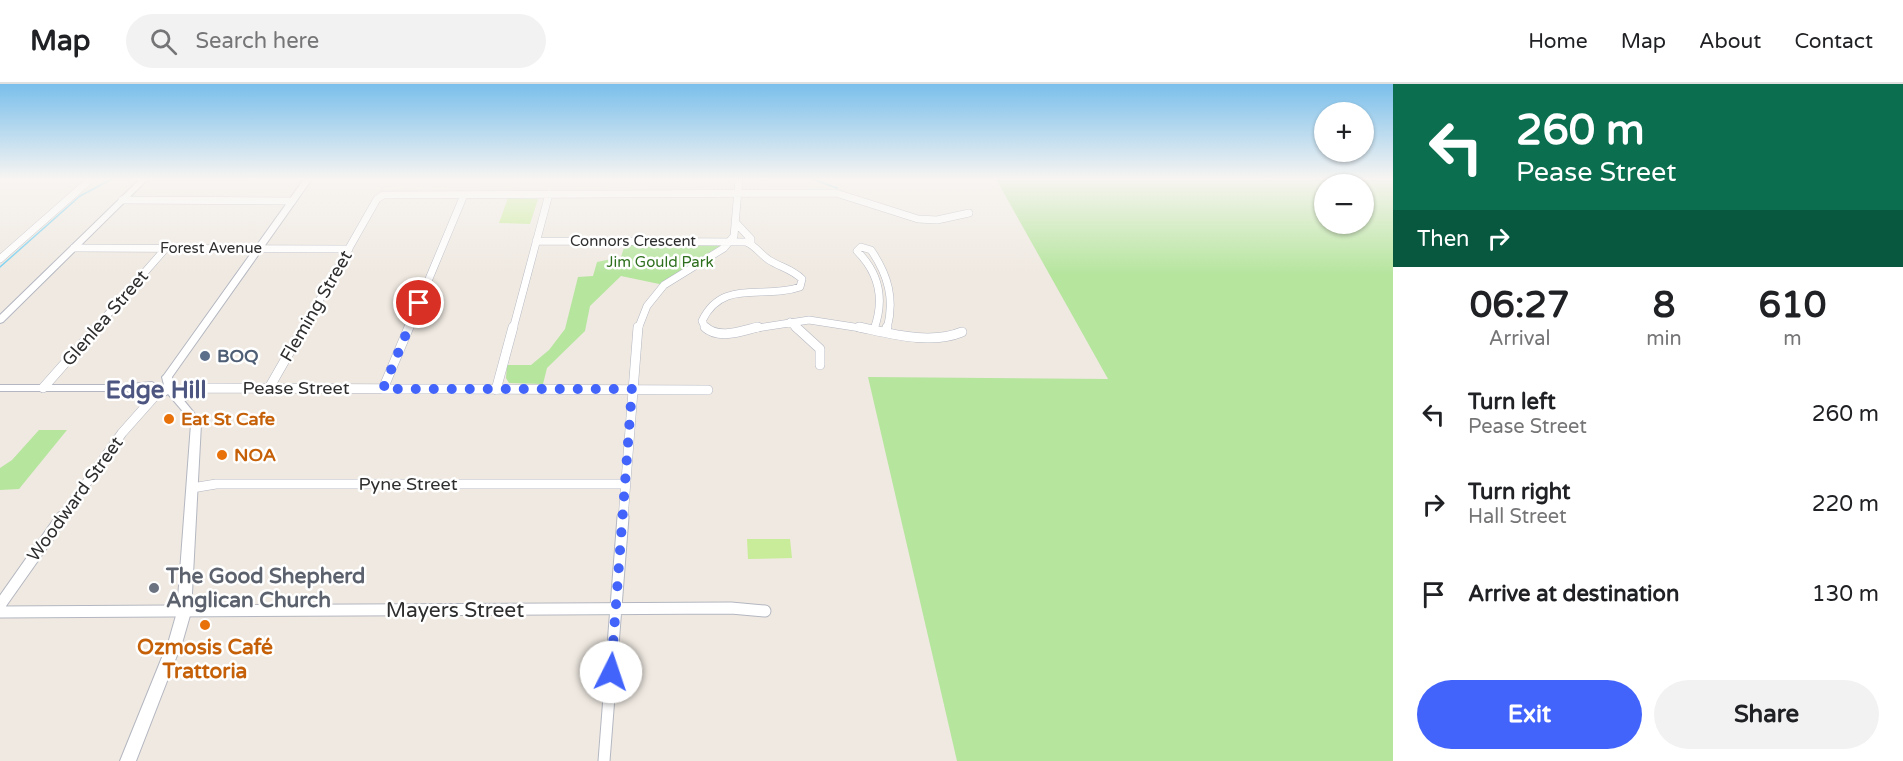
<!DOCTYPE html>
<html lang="en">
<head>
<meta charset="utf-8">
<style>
  :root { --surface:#fff; --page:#f2f2f2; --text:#202124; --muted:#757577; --line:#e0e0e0; --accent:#4264fb }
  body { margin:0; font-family:"Varela Round",sans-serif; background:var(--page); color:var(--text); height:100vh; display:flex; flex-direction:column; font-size:22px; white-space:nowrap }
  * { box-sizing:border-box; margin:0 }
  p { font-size:20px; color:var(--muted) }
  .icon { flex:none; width:33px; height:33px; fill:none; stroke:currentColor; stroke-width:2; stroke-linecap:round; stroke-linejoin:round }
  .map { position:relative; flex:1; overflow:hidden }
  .drawer { display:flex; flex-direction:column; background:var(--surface); width:510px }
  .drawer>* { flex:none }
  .top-card { background:#0b6e4f; color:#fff; overflow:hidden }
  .tools { position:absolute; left:1314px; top:18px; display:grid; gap:12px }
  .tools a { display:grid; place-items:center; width:60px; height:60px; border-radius:50%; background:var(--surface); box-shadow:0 2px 4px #0004; font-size:30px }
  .pin { position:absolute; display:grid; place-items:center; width:51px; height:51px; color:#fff; margin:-26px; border:3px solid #fff; border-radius:50%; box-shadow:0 2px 6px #0007 }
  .me { position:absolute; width:66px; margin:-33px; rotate:4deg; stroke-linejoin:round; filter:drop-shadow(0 0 4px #0008) }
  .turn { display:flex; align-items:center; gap:21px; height:126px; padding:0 24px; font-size:27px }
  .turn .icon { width:78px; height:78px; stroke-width:2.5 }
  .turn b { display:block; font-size:42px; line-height:51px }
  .then { display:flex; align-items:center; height:57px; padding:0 24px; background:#0003; gap:12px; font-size:22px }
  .eta { display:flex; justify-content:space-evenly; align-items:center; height:102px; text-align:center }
  .eta b { font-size:36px; font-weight:700; line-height:42px }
  .primary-button { display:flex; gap:12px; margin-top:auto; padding:12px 24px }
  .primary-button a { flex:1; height:69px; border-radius:36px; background:var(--accent); color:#fff; font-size:24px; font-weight:700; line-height:69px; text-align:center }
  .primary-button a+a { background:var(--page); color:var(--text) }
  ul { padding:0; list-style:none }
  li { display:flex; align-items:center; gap:18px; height:90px; padding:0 24px }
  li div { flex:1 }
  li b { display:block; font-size:22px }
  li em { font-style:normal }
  header { display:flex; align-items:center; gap:36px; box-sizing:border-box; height:84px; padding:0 30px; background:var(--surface); border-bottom:2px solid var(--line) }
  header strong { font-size:28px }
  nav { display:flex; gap:33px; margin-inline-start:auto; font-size:21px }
  .search { width:420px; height:54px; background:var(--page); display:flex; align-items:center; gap:15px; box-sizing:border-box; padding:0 21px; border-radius:33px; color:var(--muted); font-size:22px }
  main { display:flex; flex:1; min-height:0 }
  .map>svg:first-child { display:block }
  .green { fill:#b6e59e; fill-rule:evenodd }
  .pitch { fill:#c9ec9a }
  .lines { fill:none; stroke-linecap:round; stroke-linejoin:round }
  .stream { stroke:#75cff0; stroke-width:1.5 }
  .minor-far2-casing { stroke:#b4b7c1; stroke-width:8 }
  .minor-far1-casing { stroke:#b4b7c1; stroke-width:10 }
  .minor-casing { stroke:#b4b7c1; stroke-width:13 }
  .tertiary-casing { stroke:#b4b7c1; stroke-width:2 }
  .minor-far2 { stroke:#fff; stroke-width:7 }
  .minor-far1 { stroke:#fff; stroke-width:9 }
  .minor { stroke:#fff; stroke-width:11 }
  .tertiary { fill:#fff; fill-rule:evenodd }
  .route { stroke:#4264fb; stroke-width:10; stroke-dasharray:0 18 }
  .service-dot { fill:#5c6f8a; stroke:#fff; stroke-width:2 }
  .food-dot { fill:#e8710a; stroke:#fff; stroke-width:2 }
  .worship-dot { fill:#6b7280; stroke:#fff; stroke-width:2 }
  .labels { text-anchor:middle; stroke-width:5; stroke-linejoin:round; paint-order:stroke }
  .far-street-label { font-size:15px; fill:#2e2e2e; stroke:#fff }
  .far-park-label { font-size:15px; fill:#2c6e1b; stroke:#fff }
  .street-label { font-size:18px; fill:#2e2e2e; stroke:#fff }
  .service-label { font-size:18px; font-weight:bold; fill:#4e5e75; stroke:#fff; text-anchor:start }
  .food-label { font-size:18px; font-weight:bold; fill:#c56008; stroke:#fff; text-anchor:start }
  .near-worship-label { font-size:21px; font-weight:bold; fill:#5b616d; stroke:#fff; text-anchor:start }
  .near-street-label { font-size:21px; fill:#2e2e2e; stroke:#fff }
  .near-food-label { font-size:21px; font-weight:bold; fill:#c56008; stroke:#fff }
  .district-label { font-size:24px; font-weight:bold; fill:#4d5680; stroke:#fff }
</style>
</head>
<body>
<header>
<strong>Map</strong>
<div class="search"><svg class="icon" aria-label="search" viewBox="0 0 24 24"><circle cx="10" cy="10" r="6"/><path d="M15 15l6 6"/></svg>Search here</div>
<nav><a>Home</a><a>Map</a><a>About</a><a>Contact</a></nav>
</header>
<main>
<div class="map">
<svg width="1393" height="677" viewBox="0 0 1393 677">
  <rect width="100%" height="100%" fill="#efe9e1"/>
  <path class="green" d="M996 95H1393V677H957L868 293 1108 295ZM1324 100H1364V140H1324Z
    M626 157H718L724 164 664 201 621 192 590 222 585 247 547 284 543 300 509 299 506 294 507 281H531L549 266 565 245 578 193 593 192 597 178 621 173Z
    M39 346H67L19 405 0 406V384L12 376Z"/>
  <path class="pitch" d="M508 114 538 115 530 140 499 139Z
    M747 455H790L792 474 748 475Z"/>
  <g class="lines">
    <path class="stream" d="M155 95H251
      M812 95 837 104
      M0 183 80 112 112 95H132"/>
    <defs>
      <path id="minor-far2" d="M122 116 292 117
        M737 140 751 155V159
        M536 157 746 158C756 162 760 170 769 176 780 183 792 185 802 195L800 203C763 216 722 194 702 237L706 245
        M74 164 349 165
        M0 175 91 95
        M790 238 797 245
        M95 245 166 164
        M303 245 377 115 383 111 836 109 918 135 937 136 969 129
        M408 245 464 111
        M513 245 549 110
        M638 245 647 222 664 201 724 164 734 152 739 95
        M751 245 809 236 867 245
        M874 245C885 215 879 189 857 167L861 163 871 166C888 191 895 215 887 245"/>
      <path id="minor-far1" d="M705 243C719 256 741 247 758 243
        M796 243 820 265V281
        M859 243C892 250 930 261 962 248
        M886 247 887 243
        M43 304 97 243
        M269 304 304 243
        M383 305 409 243
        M496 306 513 243
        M179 314 206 304 708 306
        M192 404 216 400H625
        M61 435 122 349 154 313
        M623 435 638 243"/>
      <path id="minor" d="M0 521 62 433
        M0 528 731 524 765 527
        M604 677 623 433"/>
      <path id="tertiary" d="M140 95H148L3 238 0 239V231Z
        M304 95H312L172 293C175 312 193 323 201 340L191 528 183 556 136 677H120L169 556 177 528 191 340 185 330 168 310C156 319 139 314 127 307H0V301H120L152 298 157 301 156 303 142 305 155 308 164 301 162 293 164 291Z"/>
    </defs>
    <use href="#minor-far2" class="minor-far2-casing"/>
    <use href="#minor-far1" class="minor-far1-casing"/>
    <use href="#minor" class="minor-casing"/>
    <use href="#tertiary" class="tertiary-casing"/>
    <use href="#minor-far2" class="minor-far2"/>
    <use href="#minor-far1" class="minor-far1"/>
    <use href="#minor" class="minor"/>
    <use href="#tertiary" class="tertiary"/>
  </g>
  <linearGradient id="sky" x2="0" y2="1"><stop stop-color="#7abfeb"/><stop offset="0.5" stop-color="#f8f5f2"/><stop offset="1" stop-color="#f8f5f2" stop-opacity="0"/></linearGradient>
  <rect width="1393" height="190" fill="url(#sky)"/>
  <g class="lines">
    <path class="route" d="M419 219 383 305H632L611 588"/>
  </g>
  <circle class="service-dot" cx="205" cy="272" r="6"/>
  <g class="food-dot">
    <circle cx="169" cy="335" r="6"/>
    <circle cx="222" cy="371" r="6"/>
    <circle cx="205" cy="541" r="6"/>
  </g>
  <circle class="worship-dot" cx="154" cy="504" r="6"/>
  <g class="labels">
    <g class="far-street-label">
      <text x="633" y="162">Connors Crescent</text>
      <text x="211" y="169">Forest Avenue</text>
    </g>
    <g class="far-park-label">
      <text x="660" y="183">Jim Gould Park</text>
    </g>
    <g class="street-label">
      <text transform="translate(316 222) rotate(-60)" y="6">Fleming Street</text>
      <text transform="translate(105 234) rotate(-49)" y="6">Glenlea Street</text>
      <text x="296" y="310">Pease Street</text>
      <text x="408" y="406">Pyne Street</text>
      <text transform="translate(75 415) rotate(-54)" y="6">Woodward Street</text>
    </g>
    <g class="service-label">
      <text x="217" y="278">BOQ</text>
    </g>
    <g class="food-label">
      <text x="181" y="341">Eat St Cafe</text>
      <text x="234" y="377">NOA</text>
    </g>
    <g class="near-worship-label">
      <text x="166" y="499">The Good Shepherd<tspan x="166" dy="24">Anglican Church</tspan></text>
    </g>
    <g class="near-street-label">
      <text x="455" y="533">Mayers Street</text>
    </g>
    <g class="near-food-label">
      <text x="205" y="570">Ozmosis Café<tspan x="205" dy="24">Trattoria</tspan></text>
    </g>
    <g class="district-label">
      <text x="156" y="314">Edge Hill</text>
    </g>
  </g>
</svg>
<div class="tools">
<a>+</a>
<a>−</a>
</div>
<div class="pin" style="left:419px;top:219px;background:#d93025"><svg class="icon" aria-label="arrive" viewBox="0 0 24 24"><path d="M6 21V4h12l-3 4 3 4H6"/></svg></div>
<svg class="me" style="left:611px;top:588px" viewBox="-20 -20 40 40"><circle r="19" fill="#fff"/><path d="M0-13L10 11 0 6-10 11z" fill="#4264fb"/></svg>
</div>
<section class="drawer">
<div class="top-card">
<div class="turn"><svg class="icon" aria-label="left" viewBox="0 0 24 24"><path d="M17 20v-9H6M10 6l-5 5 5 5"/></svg><div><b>260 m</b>Pease Street</div></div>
<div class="then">Then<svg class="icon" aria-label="right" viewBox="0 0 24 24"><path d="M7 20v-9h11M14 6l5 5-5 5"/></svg></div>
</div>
<div class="eta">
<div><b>06:27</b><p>Arrival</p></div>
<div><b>8</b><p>min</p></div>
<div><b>610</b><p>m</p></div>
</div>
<ul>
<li><svg class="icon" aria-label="left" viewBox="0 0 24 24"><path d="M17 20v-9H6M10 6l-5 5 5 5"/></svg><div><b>Turn left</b><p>Pease Street</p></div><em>260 m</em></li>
<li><svg class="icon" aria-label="right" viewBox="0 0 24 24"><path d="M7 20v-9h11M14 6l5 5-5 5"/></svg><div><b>Turn right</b><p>Hall Street</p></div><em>220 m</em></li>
<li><svg class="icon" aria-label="arrive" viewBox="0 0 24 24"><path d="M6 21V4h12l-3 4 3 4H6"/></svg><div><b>Arrive at destination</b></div><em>130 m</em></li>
</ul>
<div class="primary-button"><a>Exit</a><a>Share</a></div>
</section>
</main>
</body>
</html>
